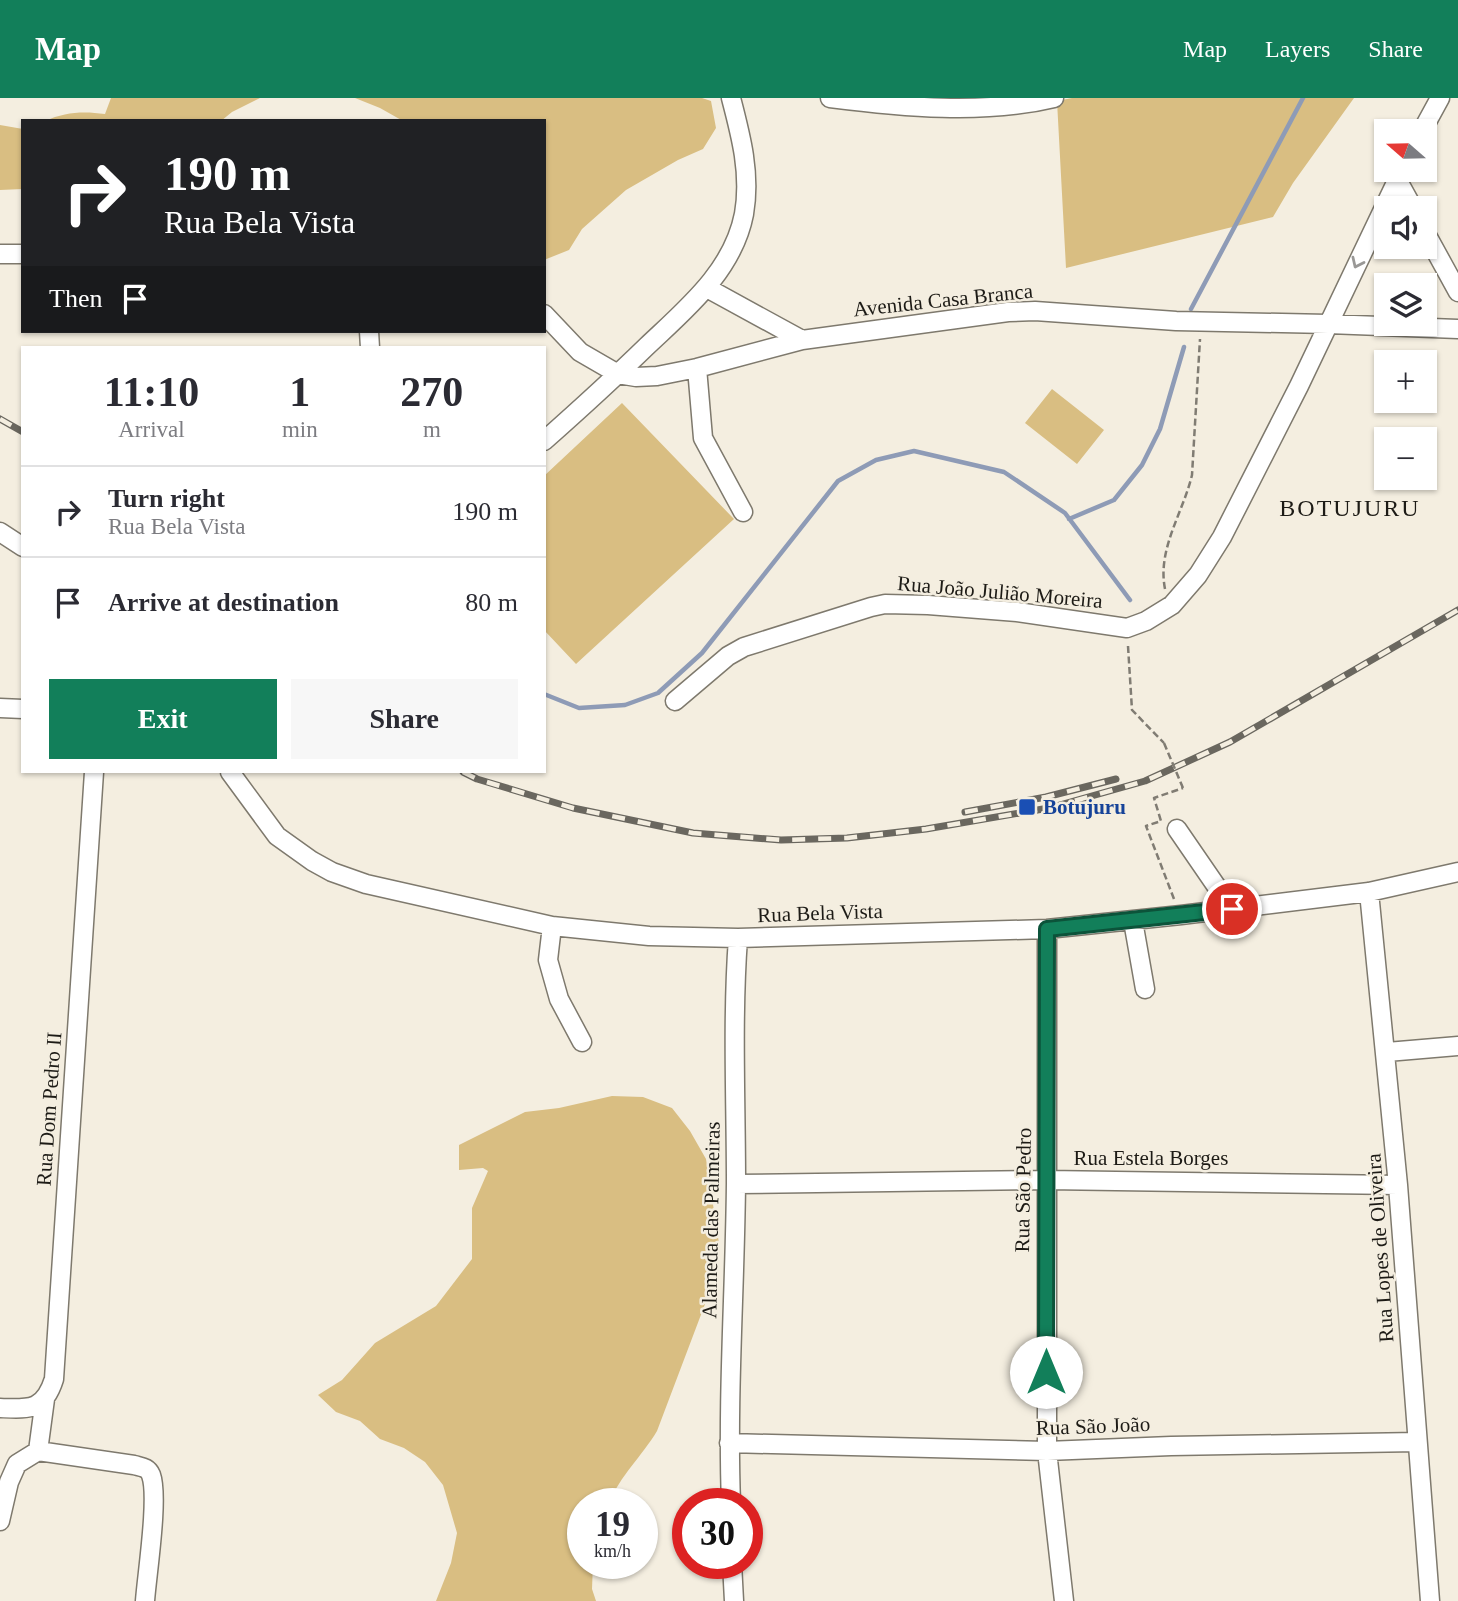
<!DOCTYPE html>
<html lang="en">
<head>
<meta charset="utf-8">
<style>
  :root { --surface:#fff; --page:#f7f7f7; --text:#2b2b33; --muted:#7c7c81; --line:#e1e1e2; --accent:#127f5a }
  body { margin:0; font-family:Georgia,serif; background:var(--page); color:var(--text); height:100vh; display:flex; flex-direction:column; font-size:26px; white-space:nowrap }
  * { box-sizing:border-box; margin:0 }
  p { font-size:23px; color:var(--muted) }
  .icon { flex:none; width:38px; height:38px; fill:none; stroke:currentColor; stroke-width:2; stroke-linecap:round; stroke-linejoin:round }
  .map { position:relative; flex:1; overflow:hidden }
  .sheet { position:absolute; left:21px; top:248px; width:525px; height:427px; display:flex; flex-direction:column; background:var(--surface); border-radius:0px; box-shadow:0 2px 5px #0004 }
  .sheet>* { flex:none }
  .top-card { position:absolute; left:21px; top:21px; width:525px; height:214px; border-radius:0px; box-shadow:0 2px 5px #0004; background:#202124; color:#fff; overflow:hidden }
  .needle { width:46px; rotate:290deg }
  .fabs { position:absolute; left:1374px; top:21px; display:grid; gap:14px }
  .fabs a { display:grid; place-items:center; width:63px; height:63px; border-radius:0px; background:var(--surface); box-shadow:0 2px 5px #0004; font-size:35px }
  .speed { position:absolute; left:567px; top:1390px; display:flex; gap:14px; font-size:35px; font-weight:700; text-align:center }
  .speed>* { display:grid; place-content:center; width:91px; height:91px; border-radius:50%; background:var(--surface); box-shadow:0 2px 5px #0004; line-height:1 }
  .speed small { font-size:18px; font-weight:400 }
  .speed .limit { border:10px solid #d22; background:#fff; color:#111 }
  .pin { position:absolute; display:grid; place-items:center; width:60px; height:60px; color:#fff; margin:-30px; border:4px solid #fff; border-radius:50%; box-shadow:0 2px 7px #0007 }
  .me { position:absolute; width:77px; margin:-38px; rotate:0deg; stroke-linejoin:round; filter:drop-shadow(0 0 5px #0008) }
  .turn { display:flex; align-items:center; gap:24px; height:147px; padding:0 28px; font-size:32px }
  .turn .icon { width:91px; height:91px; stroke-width:2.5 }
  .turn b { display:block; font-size:49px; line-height:60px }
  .then { display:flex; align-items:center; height:66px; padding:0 28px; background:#0003; gap:14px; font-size:26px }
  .eta { display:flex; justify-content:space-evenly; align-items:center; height:119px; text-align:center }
  .eta b { font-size:42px; font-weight:700; line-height:49px }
  .action { display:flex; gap:14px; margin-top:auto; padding:14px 28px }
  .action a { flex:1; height:80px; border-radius:0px; background:var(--accent); color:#fff; font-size:28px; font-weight:700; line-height:80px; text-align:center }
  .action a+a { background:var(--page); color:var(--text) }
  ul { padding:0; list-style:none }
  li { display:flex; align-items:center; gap:21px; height:91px; padding:0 28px; border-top:2px solid var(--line) }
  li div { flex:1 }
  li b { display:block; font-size:26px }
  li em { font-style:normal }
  header { display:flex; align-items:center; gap:42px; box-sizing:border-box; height:98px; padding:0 35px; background:var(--accent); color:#fff }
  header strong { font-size:33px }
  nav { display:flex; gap:38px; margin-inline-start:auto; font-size:24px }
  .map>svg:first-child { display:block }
  .green { fill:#d9be82 }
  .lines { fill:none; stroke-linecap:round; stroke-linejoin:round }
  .stream { stroke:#8e9bb6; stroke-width:4.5 }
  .minor-casing { stroke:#7e796d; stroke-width:21 }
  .path { stroke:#807c73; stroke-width:2.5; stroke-dasharray:7 3.5; stroke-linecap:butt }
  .minor { stroke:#fff; stroke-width:18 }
  .rail-casing { stroke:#6a675f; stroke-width:7 }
  .rail { stroke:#f4eee0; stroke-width:4.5; stroke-dasharray:13; stroke-linecap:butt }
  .path-bridge { stroke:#807c73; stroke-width:2.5; stroke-dasharray:7 3.5; stroke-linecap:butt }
  .oneway { stroke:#999896 }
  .route-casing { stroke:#0c533a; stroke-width:18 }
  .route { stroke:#127f5a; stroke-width:12 }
  .transit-dot { fill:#1a4fb4; stroke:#f4eee0; stroke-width:2.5 }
  .labels { text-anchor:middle; stroke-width:5; stroke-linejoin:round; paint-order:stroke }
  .street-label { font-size:21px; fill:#1d1b16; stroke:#f4eee0 }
  .transit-label { font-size:21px; font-weight:bold; fill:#164399; stroke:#f4eee0; text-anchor:start }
  .quarter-label { font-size:24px; letter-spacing:2px; fill:#1d1b16; stroke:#f4eee0 }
</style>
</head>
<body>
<header>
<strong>Map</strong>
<nav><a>Map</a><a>Layers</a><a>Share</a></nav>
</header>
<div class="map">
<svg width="1458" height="1503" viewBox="0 0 1458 1503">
  <rect width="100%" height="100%" fill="#f4eee0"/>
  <path class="green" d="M111 0H260L232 14 221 23H45C65 14 83 13 105 16Z
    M355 0H702L711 3 716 30 703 51 678 62 626 92 582 131 569 152 544 162V23H403L380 10Z
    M1072 0H1354L1293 85 1273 119 1066 170 1057 3Z
    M0 27 23 31V91L0 92Z
    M1052 291 1104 332 1077 366 1025 325Z
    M622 305 734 421 576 566 544 532V378Z
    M612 998 643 999 672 1010 690 1033 706 1061 720 1152 716 1177 657 1333C642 1358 620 1378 609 1405H583V1465H593L592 1491 596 1503H436L451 1465 457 1435 443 1387 425 1364 404 1350 380 1341 360 1323 336 1314 318 1297 342 1282 375 1245 436 1208 472 1161V1110L488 1073 483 1070 459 1072V1047L525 1014 559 1010Z"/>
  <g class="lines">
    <path class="stream" d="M1191 211 1303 0
      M1069 421 1114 402 1142 367 1160 331 1184 249
      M544 596 579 610 625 607 658 595 702 555 838 383 876 362 914 353 1004 374 1065 415 1130 502"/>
    <defs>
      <path id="minor" d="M830 0C901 9 984 17 1054 0
        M1422 33 1440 0
        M1397 81 1413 110
        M1424 132 1458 194
        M0 156H23
        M707 190 802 242
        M544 216 580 254 618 276 636 279 657 278 697 270 802 242 1008 214 1035 213 1176 223 1328 226 1458 231
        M369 233 370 250
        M697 270 703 340 743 414
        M544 343C579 312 613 281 647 248 686 211 733 173 744 116 751 76 741 38 731 0
        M0 434 23 449
        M675 603 728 558 744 549 871 509 885 506 928 507 1017 514 1127 530 1146 523 1172 507 1198 477 1222 439 1299 288 1402 72
        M0 610 23 611
        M230 674 277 738 312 763 332 774 366 786 552 828 649 838 738 840 1047 831 1181 817 1369 794 1458 774
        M1177 731 1232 811
        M1369 794 1398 1087 1430 1503
        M1133 823 1145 891
        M552 828 548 862 559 901 582 944
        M1047 831V1353L1064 1503
        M1387 954 1458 948
        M736 1086 1047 1082 1398 1087
        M0 1310C29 1311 44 1313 54 1281L94 674
        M729 1345 1047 1353 1171 1348 1417 1344
        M38 1353 134 1367C141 1369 148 1369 151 1377 159 1399 147 1476 145 1503
        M731 1405C727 1299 735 1192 736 1085 736 1003 732 922 738 840
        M0 1423 9 1384 17 1366 38 1353 45 1301
        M732 1465 734 1503"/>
    </defs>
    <use href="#minor" class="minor-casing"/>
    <path class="path" d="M1165 491C1157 451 1183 415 1192 377L1200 241
      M1128 548 1132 612 1164 645
      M1174 801 1146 728 1161 723 1154 700 1183 690"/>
    <use href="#minor" class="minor"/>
    <defs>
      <path id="rail" d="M0 321 23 334
        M463 674 477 681 573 710 693 735 781 742 847 740 926 731 1049 710 1145 683 1230 644 1458 512
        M965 714 1046 699 1116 681"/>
    </defs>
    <use href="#rail" class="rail-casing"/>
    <use href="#rail" class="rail"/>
    <path class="path-bridge" d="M1164 645 1183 690"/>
  </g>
  <defs><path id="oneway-chevron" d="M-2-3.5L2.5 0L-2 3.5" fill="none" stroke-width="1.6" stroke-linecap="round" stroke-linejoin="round" transform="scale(1.75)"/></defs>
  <use class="oneway" href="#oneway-chevron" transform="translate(1357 165) rotate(115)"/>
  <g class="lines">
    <defs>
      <path id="route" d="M1046 1274 1047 831 1232 811"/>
    </defs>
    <use href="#route" class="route-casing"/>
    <use href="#route" class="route"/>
  </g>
  <rect class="transit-dot" x="1018" y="700" width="18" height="18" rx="3.5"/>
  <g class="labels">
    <g class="street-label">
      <text transform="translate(943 202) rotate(-6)" y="7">Avenida Casa Branca</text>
      <text transform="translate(1000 494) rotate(5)" y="7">Rua João Julião Moreira</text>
      <text transform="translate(820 815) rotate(-2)" y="7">Rua Bela Vista</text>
      <text transform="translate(49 1011) rotate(-86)" y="7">Rua Dom Pedro II</text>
      <text x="1151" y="1067">Rua Estela Borges</text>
      <text transform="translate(1023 1092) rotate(-89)" y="7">Rua São Pedro</text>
      <text transform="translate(711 1122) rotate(-89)" y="7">Alameda das Palmeiras</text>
      <text transform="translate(1380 1150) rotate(-94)" y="7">Rua Lopes de Oliveira</text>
      <text transform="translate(1093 1328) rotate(-2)" y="7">Rua São João</text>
    </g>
    <g class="transit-label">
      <text x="1043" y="716">Botujuru</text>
    </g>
    <g class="quarter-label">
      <text x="1350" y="418">BOTUJURU</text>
    </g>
  </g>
</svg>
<div class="fabs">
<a><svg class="needle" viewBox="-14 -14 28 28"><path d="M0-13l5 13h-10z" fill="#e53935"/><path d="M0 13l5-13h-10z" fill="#7c7c81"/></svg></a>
<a><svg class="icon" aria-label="sound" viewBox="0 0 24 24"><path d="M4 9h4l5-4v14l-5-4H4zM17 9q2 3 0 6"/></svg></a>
<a><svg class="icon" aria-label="layers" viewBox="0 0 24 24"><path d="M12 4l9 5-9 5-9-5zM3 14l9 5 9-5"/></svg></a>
<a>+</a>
<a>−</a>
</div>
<div class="speed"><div>19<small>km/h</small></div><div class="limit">30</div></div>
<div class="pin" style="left:1232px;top:811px;background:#d93025"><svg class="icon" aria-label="arrive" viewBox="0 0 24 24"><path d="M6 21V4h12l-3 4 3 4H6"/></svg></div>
<svg class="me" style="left:1046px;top:1274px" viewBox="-20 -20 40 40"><circle r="19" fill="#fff"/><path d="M0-13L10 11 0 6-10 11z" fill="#127f5a"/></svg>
<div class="top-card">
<div class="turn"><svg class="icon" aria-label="right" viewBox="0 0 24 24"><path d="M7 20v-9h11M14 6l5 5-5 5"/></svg><div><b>190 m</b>Rua Bela Vista</div></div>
<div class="then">Then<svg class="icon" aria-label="arrive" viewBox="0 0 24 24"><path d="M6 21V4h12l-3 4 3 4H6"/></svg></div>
</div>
<section class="sheet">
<div class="eta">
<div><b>11:10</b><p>Arrival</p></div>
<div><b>1</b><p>min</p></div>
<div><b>270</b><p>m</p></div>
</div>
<ul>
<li><svg class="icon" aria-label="right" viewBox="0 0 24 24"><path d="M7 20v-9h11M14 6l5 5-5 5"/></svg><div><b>Turn right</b><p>Rua Bela Vista</p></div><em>190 m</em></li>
<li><svg class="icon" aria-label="arrive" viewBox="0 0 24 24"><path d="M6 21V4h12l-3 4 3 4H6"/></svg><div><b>Arrive at destination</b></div><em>80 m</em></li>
</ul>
<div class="action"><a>Exit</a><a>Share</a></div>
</section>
</div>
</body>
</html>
